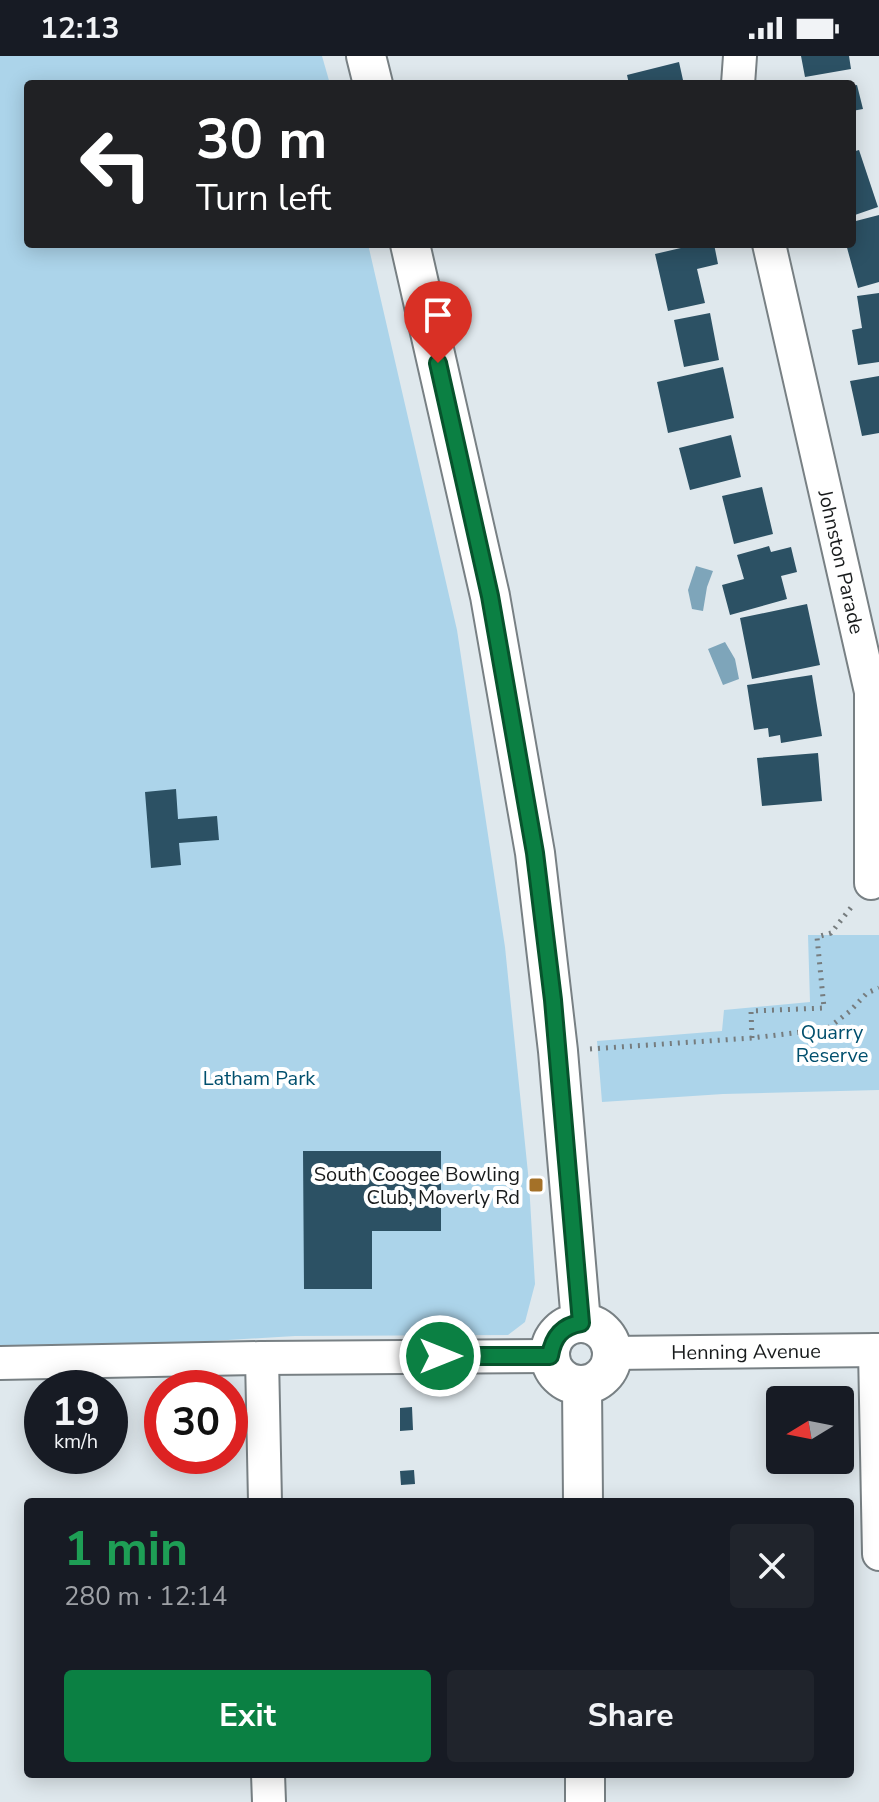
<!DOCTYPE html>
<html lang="en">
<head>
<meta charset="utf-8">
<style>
  :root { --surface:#171b24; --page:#20242c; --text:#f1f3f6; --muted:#9ea1a6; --accent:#0b8043 }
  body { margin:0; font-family:"Nunito Sans",sans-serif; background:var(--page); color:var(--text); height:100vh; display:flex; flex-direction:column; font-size:30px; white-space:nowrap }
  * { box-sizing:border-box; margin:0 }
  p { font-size:26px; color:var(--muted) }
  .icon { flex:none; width:44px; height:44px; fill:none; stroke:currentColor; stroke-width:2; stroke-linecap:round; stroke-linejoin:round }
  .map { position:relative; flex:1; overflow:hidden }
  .sheet { position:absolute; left:24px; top:1442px; width:830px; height:280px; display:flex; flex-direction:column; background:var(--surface); border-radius:8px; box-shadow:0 4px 20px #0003 }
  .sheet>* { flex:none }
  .top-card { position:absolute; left:24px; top:24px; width:832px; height:168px; border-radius:8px; box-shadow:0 4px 20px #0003; background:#202124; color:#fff; overflow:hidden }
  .needle { width:52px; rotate:260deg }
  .buttons { position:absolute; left:766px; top:1330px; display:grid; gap:16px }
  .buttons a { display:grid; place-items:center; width:88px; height:88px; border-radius:8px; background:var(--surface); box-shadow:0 4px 20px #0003; font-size:40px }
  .speed { position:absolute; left:24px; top:1314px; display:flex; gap:16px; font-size:40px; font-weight:700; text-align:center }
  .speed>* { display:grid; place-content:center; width:104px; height:104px; border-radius:50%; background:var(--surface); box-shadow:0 4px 20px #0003; line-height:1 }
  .speed small { font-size:20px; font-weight:400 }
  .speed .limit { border:12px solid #d22; background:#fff; color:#111 }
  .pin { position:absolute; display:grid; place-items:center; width:68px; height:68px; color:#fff; margin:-82px -34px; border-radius:50% 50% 50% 0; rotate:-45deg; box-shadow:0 0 8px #0007 }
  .pin .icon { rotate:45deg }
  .me { position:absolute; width:88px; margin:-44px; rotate:90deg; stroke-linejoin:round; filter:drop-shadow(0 0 6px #0008) }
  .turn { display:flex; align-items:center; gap:28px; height:168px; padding:0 40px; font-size:36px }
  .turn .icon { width:104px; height:104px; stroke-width:2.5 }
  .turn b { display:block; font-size:56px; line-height:68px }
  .round { display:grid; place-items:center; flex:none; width:84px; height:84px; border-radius:8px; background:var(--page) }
  .summary { display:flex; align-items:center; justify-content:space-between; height:136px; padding:0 40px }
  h1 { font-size:48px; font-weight:700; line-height:60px; color:#1e9e55 }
  .button { display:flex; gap:16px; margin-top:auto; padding:16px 40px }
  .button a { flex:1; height:92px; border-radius:8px; background:var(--accent); color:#fff; font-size:32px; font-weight:700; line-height:92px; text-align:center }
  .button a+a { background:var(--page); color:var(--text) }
  .status { display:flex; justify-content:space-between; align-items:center; height:56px; padding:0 40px; background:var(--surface); direction:ltr }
  .status svg { height:22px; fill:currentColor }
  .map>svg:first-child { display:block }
  .green { fill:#acd4ea }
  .water { fill:#7ea5ba }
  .building { fill:#2c5164 }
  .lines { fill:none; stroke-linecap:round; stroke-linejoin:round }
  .minor-casing { stroke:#788084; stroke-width:36 }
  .tertiary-casing { stroke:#788084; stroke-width:42 }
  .path { stroke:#767c7e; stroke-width:5; stroke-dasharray:2 6; stroke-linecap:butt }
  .minor { stroke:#fff; stroke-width:32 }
  .tertiary { stroke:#fff; stroke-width:38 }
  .route-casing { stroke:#07532c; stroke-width:20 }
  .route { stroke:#0b8043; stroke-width:14 }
  .poi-dot { fill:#a47128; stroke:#fff; stroke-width:3 }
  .labels { text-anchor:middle; stroke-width:8; stroke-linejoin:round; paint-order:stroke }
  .street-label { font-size:20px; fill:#181b1c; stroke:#fff }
  .park-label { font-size:20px; fill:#004f6d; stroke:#fff }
  .poi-label { font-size:20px; fill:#181b1c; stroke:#fff; text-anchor:end }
</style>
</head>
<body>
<div class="status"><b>12:13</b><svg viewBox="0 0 49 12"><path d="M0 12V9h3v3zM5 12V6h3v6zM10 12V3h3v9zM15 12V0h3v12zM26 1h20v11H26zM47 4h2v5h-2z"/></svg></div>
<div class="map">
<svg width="879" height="1746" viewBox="0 0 879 1746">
  <rect width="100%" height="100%" fill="#dfe8ed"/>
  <path class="green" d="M0 0H322L330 28H28V188H368L457 574 505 891 529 1127 535 1228 525 1266 508 1279 295 1280 146 1289 0 1290Z
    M808 879H879V1034L723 1038 602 1046 597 985 722 975 724 954 810 946Z"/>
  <path class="water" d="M696 510 713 515 707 531 703 555 692 553 688 534Z
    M725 586 735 603 739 623 723 629 708 593Z"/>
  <path class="building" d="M801 0H849L851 13 805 21Z
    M679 6 683 24 666 28H629L627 19Z
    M857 29 863 53 852 55V30Z
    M859 94 878 151 852 160V96Z
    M879 159V226L858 232 846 188H852V166Z
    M698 188H714L718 208 697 213 705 247 668 255 655 198Z
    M879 237V306L858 309 852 274 862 272 857 240Z
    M710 257 719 304 684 311 674 264Z
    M723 311 734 362 668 377 657 326Z
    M879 320V377L862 380 850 325Z
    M731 379 741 421 690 434 679 392Z
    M762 431 773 478 734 488 722 440Z
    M769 490 771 496 791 491 797 516 781 520 787 543 730 559 722 529 744 523 737 499Z
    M807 548 820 609 752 623 740 562Z
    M812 619 822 680 781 687 780 679 769 681 768 672 754 674 747 629Z
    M818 697 822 745 762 750 757 702Z
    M176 733 178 763 217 760 219 784 179 787 181 809 151 812 145 736Z
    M303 1095H441V1175H372V1233H304Z
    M412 1351 413 1374 400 1375V1352Z
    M414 1414 415 1428 401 1429 400 1415Z"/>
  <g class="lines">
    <defs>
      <g id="minor">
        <path d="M738 28 740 0"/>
        <path id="s1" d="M769 188 871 636V827"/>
        <path d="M875 1294 879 1498"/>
        <path id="s2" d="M612 1297 879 1294"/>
        <path d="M262 1302 265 1446"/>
        <path d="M0 1307 262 1302 550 1300"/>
        <path d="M268 1718 269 1746"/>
      </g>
      <path id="tertiary" d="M366 0 373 28
        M410 188 490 540 535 797 558 995 581 1267
        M550 1298a31 31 0 1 1 62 0a31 31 0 1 1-62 0Z
        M582 1329 583 1446
        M585 1718V1746"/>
    </defs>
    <use href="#minor" class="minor-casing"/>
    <use href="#tertiary" class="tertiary-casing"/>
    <path class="path" d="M752 982 751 955 824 952 817 881 831 877 853 849
      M590 993 752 982 827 973 850 955 867 937 879 932"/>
    <use href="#minor" class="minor"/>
    <use href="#tertiary" class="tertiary"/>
  </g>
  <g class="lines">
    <defs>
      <path id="route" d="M438 307 490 540 535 797 553 944 581 1267C562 1270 553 1281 550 1300H440"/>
    </defs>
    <use href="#route" class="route-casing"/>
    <use href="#route" class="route"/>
  </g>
  <rect class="poi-dot" x="528" y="1121" width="16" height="16" rx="4"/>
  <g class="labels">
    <g class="street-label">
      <text dy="7" stroke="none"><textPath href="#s1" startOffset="326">Johnston Parade</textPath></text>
      <text dy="7" stroke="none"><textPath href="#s2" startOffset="134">Henning Avenue</textPath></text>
    </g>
    <g class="park-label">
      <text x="832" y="983">Quarry<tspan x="832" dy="23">Reserve</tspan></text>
      <text x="259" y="1029">Latham Park</text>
    </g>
    <g class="poi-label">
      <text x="520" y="1125">South Coogee Bowling<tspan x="520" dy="23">Club, Moverly Rd</tspan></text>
    </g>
  </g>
</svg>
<div class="buttons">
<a><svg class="needle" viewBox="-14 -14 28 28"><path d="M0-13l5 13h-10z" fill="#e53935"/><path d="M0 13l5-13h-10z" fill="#9ea1a6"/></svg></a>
</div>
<div class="speed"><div>19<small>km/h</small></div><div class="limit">30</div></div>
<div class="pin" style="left:438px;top:307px;background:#d93025"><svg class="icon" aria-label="arrive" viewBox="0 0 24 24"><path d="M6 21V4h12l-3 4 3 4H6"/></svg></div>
<svg class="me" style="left:440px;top:1300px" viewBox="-20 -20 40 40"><circle r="17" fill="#0b8043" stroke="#fff" stroke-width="3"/><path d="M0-11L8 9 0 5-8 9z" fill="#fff"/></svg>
<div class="top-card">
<div class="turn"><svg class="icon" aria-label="left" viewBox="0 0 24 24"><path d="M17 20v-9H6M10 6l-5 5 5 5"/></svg><div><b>30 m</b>Turn left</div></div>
</div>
<section class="sheet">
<div class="summary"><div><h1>1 min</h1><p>280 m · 12:14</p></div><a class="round"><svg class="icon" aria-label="close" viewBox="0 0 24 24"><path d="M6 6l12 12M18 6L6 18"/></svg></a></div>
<div class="button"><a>Exit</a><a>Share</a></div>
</section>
</div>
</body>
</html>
